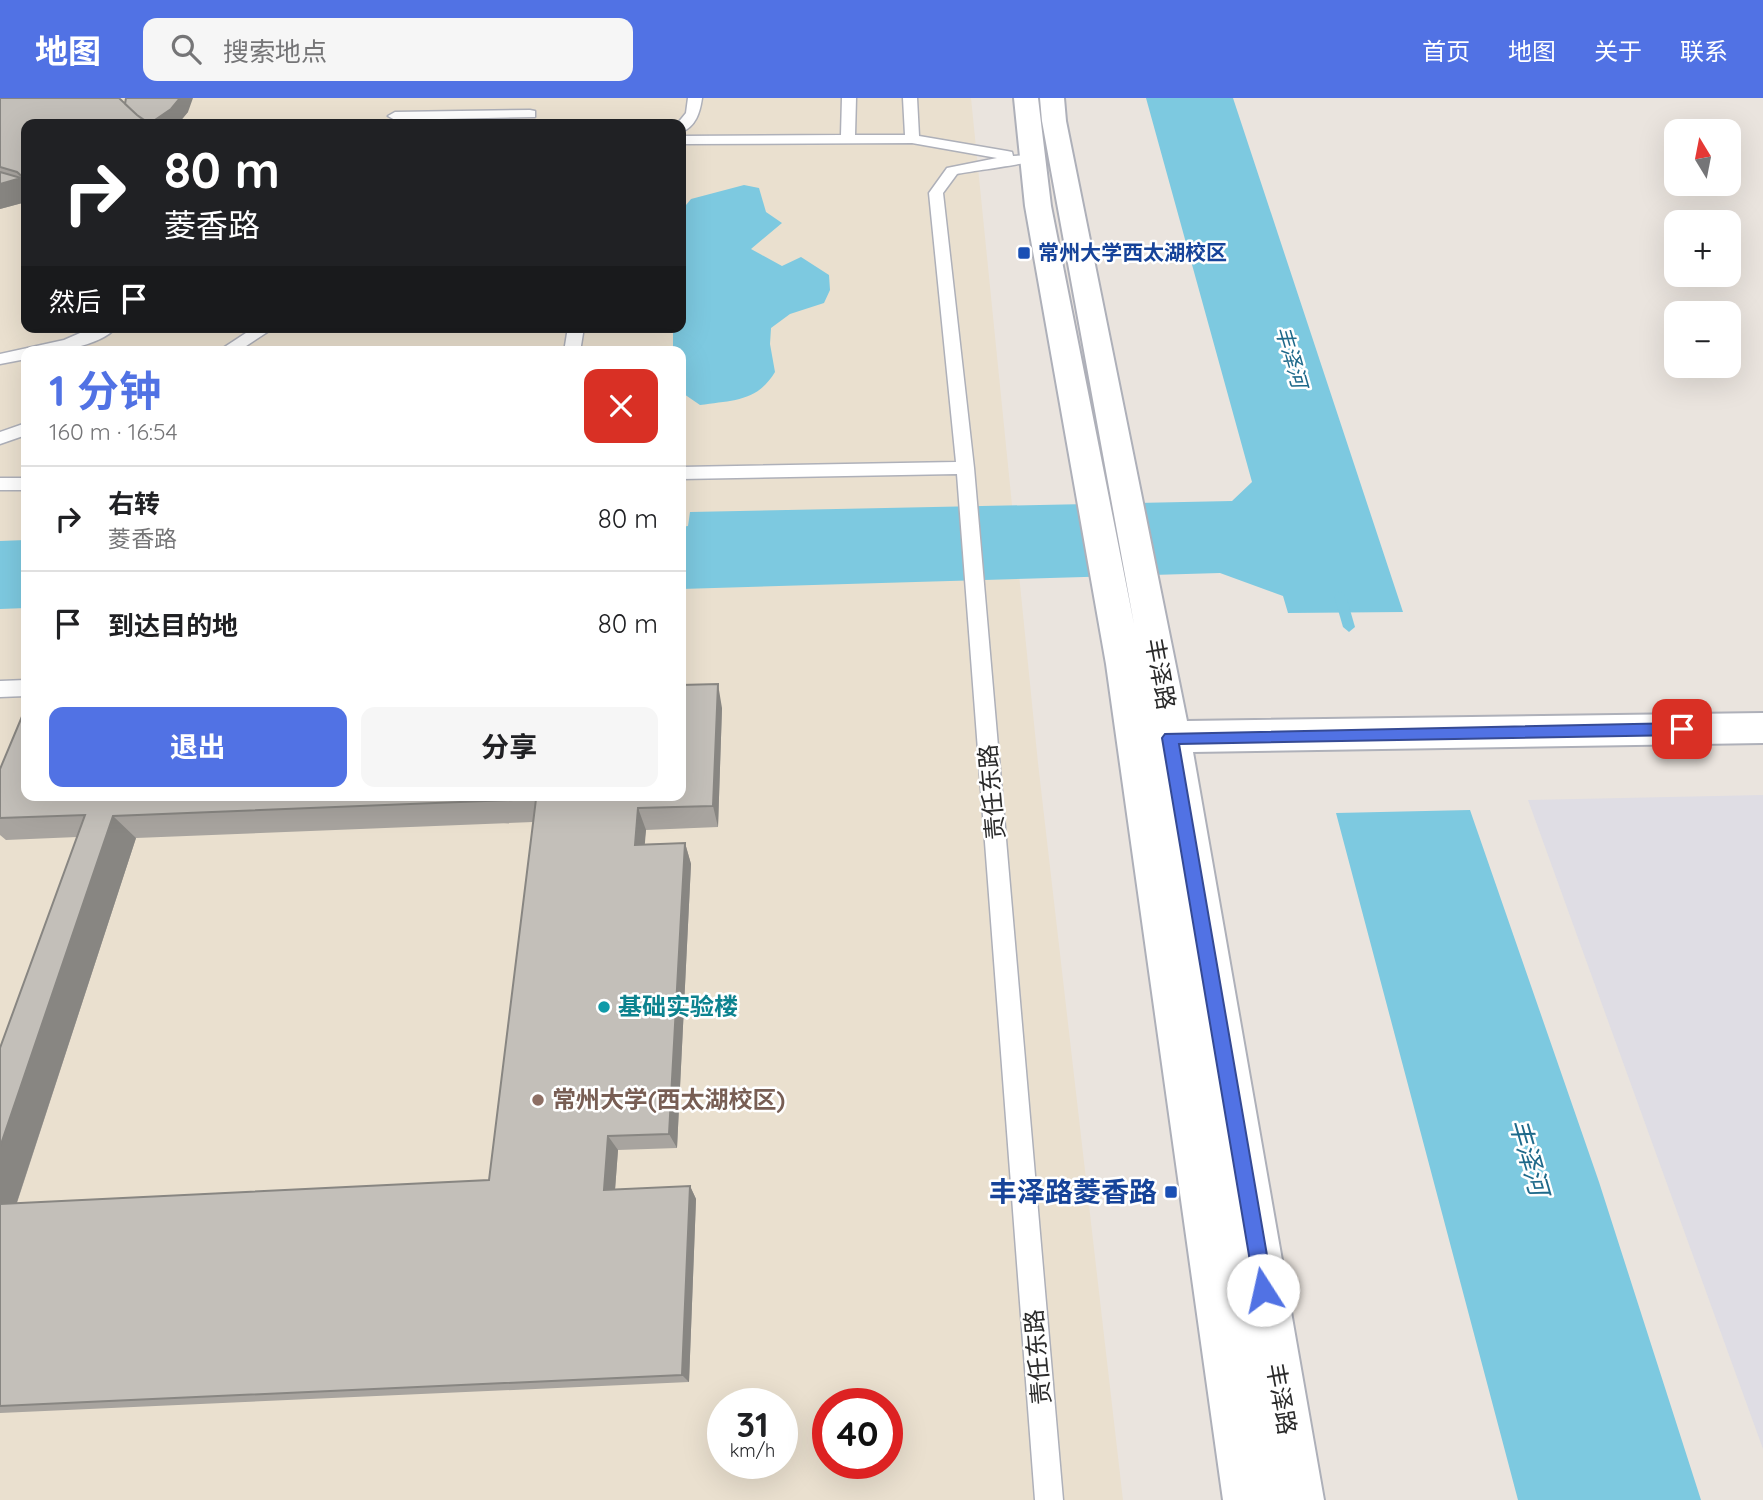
<!DOCTYPE html>
<html lang="zh">
<head>
<meta charset="utf-8">
<style>
  :root { --surface:#fff; --page:#f6f6f6; --text:#202124; --muted:#757577; --line:#e0e0e0; --accent:#5172e4 }
  body { margin:0; font-family:Quicksand,"Noto Sans SC",sans-serif; background:var(--page); color:var(--text); height:100vh; display:flex; flex-direction:column; font-size:26px; white-space:nowrap }
  * { box-sizing:border-box; margin:0 }
  p { font-size:23px; color:var(--muted) }
  .icon { flex:none; width:38px; height:38px; fill:none; stroke:currentColor; stroke-width:2; stroke-linecap:round; stroke-linejoin:round }
  .map { position:relative; flex:1; overflow:hidden }
  .sheet { position:absolute; left:21px; top:248px; width:665px; height:455px; display:flex; flex-direction:column; background:var(--surface); border-radius:14px; box-shadow:0 7px 28px #0002 }
  .sheet>* { flex:none }
  .guide { position:absolute; left:21px; top:21px; width:665px; height:214px; border-radius:14px; box-shadow:0 7px 28px #0002; background:#202124; color:#fff; overflow:hidden }
  .needle { width:46px; rotate:350deg }
  .fabs { position:absolute; left:1664px; top:21px; display:grid; gap:14px }
  .fabs a { display:grid; place-items:center; width:77px; height:77px; border-radius:14px; background:var(--surface); box-shadow:0 7px 28px #0002; font-size:35px }
  .speed { position:absolute; left:707px; top:1290px; display:flex; gap:14px; font-size:35px; font-weight:700; text-align:center }
  .speed>* { display:grid; place-content:center; width:91px; height:91px; border-radius:50%; background:var(--surface); box-shadow:0 7px 28px #0002; line-height:1 }
  .speed small { font-size:18px; font-weight:400 }
  .speed .limit { border:10px solid #d22; background:#fff; color:#111 }
  .pin { position:absolute; display:grid; place-items:center; width:60px; height:60px; color:#fff; margin:-30px; border-radius:14px; box-shadow:0 4px 10px #0006 }
  .me { position:absolute; width:77px; margin:-38px; rotate:350deg; stroke-linejoin:round; filter:drop-shadow(0 0 5px #0008) }
  .turn { display:flex; align-items:center; gap:24px; height:147px; padding:0 28px; font-size:32px }
  .turn .icon { width:91px; height:91px; stroke-width:2.5 }
  .turn b { display:block; font-size:49px; line-height:60px }
  .then { display:flex; align-items:center; height:66px; padding:0 28px; background:#0003; gap:14px; font-size:26px }
  .round { display:grid; place-items:center; flex:none; width:74px; height:74px; border-radius:14px; background:var(--page) }
  .headline { display:flex; align-items:center; justify-content:space-between; height:119px; padding:0 28px }
  h1 { font-size:42px; font-weight:700; line-height:52px; color:var(--accent) }
  .primary-button { display:flex; gap:14px; margin-top:auto; padding:14px 28px }
  .primary-button a { flex:1; height:80px; border-radius:14px; background:var(--accent); color:#fff; font-size:28px; font-weight:700; line-height:80px; text-align:center }
  .primary-button a+a { background:var(--page); color:var(--text) }
  ul { padding:0; list-style:none }
  li { display:flex; align-items:center; gap:21px; height:105px; padding:0 28px; border-top:2px solid var(--line) }
  li div { flex:1 }
  li b { display:block; font-size:26px }
  li em { font-style:normal }
  header { display:flex; align-items:center; gap:42px; box-sizing:border-box; height:98px; padding:0 35px; background:var(--accent); color:#fff }
  header strong { font-size:33px }
  nav { display:flex; gap:38px; margin-inline-start:auto; font-size:24px }
  .search { width:490px; height:63px; background:var(--page); display:flex; align-items:center; gap:18px; box-sizing:border-box; padding:0 24px; border-radius:14px; color:var(--muted); font-size:26px }
  .map>svg:first-child { display:block }
  .industrial { fill:#dfdde4 }
  .education { fill:#eae0cf; fill-rule:evenodd }
  .water { fill:#7dc9e0 }
  .lines { fill:none; stroke-linecap:round; stroke-linejoin:round }
  .stream { fill:#7dc9e0; fill-rule:evenodd }
  .service-casing { stroke:#aeb0b9; stroke-width:3 }
  .tertiary-casing { stroke:#aeb0b9; stroke-width:4 }
  .service { fill:#fff; fill-rule:evenodd }
  .tertiary { fill:#fff; fill-rule:evenodd }
  .wall { fill:#a8a49f; fill-rule:evenodd }
  .shaded-wall { fill:#888682 }
  .building { fill:#c3bfb9; stroke:#888682; stroke-width:2 }
  .route { fill:#5172e4; stroke:#354a94; stroke-width:2 }
  .transit-dot { fill:#1a4fb4; stroke:#fff; stroke-width:2.5 }
  .culture-dot { fill:#0f9aa8; stroke:#fff; stroke-width:2.5 }
  .education-dot { fill:#8d6e63; stroke:#fff; stroke-width:2.5 }
  .labels { text-anchor:middle; stroke-width:5; stroke-linejoin:round; paint-order:stroke }
  .far-transit-label { font-size:21px; font-weight:bold; fill:#164399; stroke:#fff; text-anchor:start }
  .far-water-label { font-size:21px; font-style:italic; fill:#1e698a; stroke:#fff }
  .street-label { font-size:24px; fill:#2a2a2a; stroke:#fff }
  .culture-label { font-size:24px; font-weight:bold; fill:#0d838f; stroke:#fff; text-anchor:start }
  .education-label { font-size:24px; font-weight:bold; fill:#785e54; stroke:#fff; text-anchor:start }
  .water-label { font-size:26px; font-style:italic; fill:#1e698a; stroke:#fff }
  .near-transit-label { font-size:28px; font-weight:bold; fill:#164399; stroke:#fff; text-anchor:end }
</style>
</head>
<body>
<header>
<strong>地图</strong>
<div class="search"><svg class="icon" aria-label="search" viewBox="0 0 24 24"><circle cx="10" cy="10" r="6"/><path d="M15 15l6 6"/></svg>搜索地点</div>
<nav><a>首页</a><a>地图</a><a>关于</a><a>联系</a></nav>
</header>
<div class="map">
<svg width="1763" height="1402" viewBox="0 0 1763 1402">
  <rect width="100%" height="100%" fill="#eae4de"/>
  <path class="industrial" d="M1763 697V1351L1528 702Z"/>
  <path class="education" d="M0 0H971L1038 665 1123 1402H0ZM26 26H681V229H26ZM26 254H681V698H26ZM723 1306H782V1365H723ZM828 1306H887V1365H828Z"/>
  <path class="water" d="M1146 0H1233L1403 514 1288 515 1283 498 1220 475 681 491V429L688 428 690 414 1232 403 1252 384Z
    M744 87 759 90 766 114 782 125 751 151 782 168 801 159 829 177 830 192 824 205 790 216 771 230 770 246 775 274C757 304 732 302 700 307L681 294V254H673V229H681V113L691 101Z
    M26 442V510L0 511V443Z
    M1470 712 1599 1084 1701 1402H1518L1336 715Z"/>
  <g class="lines">
    <path class="stream" d="M1340 493 1346 498 1355 529 1349 534 1343 529 1334 498Z"/>
    <defs>
      <path id="service" d="M688 0H702C700 14 696 29 681 34V26H677L686 15Z
        M842 0H856L855 37H905L903 0H917L919 38 1007 53 1012 54 1013 58 1033 57 1040 61C1035 65 971 73 957 76L943 95 974 370 1063 1402H1035L957 376 681 381V369L956 364 929 95 947 70 997 60 912 45 681 46V38L841 37Z
        M530 12 535 13V19L395 22 388 18 395 14Z
        M94 229H117C98 250 53 254 26 254V261L0 266V256L64 242Z
        M255 229H275L237 254H217Z
        M568 229H584L580 254H564Z
        M26 325V337L0 346V334Z
        M0 380H26V392H0Z
        M26 582V598L0 599V583Z"/>
      <path id="tertiary" d="M1014 0H1038L1051 108 1134 526 1042 23 1040 0H1064L1066 23 1187 623 1763 615V645L1193 654 1324 1402H1223L1106 566 1025 108Z"/>
    </defs>
    <use href="#service" class="service-casing"/>
    <use href="#tertiary" class="tertiary-casing"/>
    <use href="#service" class="service"/>
    <use href="#tertiary" class="tertiary"/>
  </g>
  <path class="wall" d="M0 0 188 14 177 26H26V104L0 111Z
    M722 610 718 729 646 732 644 746 685 745 691 766 677 1050 618 1052 615 1092 690 1088 696 1101 689 1284 0 1315V950L77 739 6 742 0 737V671ZM533 724 489 1082 17 1105 136 740Z"/>
  <path class="shaded-wall" d="M180 0H193L188 14 179 25 148 26Z
    M21 80 26 89V104L0 111V86Z
    M718 586 722 610 718 729 713 708Z
    M638 710 646 732 643 768 635 747Z
    M113 718 136 740 12 1119 0 1114V1049Z
    M685 745 691 766 677 1050 669 1036Z
    M608 1038 618 1052 614 1105 604 1092Z
    M690 1088 696 1101 689 1284 682 1277Z"/>
  <path class="building" d="M0 0H119L137 17 150 26H26V82L17 74 0 69Z
    M126 0H180L171 11 149 26 137 17 125 6Z
    M0 74 21 80 0 86Z
    M718 586 713 708 638 710 635 747 685 745 669 1036 608 1038 604 1092 690 1088 682 1277 0 1308V1106L489 1082 536 701 113 718 0 1049V950L85 717 0 720V671L26 609V698H681V587Z"/>
  <path class="route" d="M1682 625 1690 631 1682 637 1179 646 1273 1192 1270 1199 1263 1202 1256 1199 1162 640 1165 636Z"/>
  <g class="transit-dot">
    <rect x="1017" y="148" width="14" height="14" rx="3.5"/>
    <rect x="1164" y="1087" width="14" height="14" rx="3.5"/>
  </g>
  <circle class="culture-dot" cx="604" cy="909" r="7"/>
  <circle class="education-dot" cx="538" cy="1002" r="7"/>
  <g class="labels">
    <g class="far-transit-label">
      <text x="1038" y="162">常州大学西太湖校区</text>
    </g>
    <g class="far-water-label">
      <text transform="translate(1291 259) rotate(74)" y="7">丰泽河</text>
    </g>
    <g class="street-label">
      <text transform="translate(1160 576) rotate(80)" y="8">丰泽路</text>
      <text transform="translate(992 694) rotate(-95)" y="8">责任东路</text>
      <text transform="translate(1038 1259) rotate(-95)" y="8">责任东路</text>
      <text transform="translate(1281 1301) rotate(80)" y="8">丰泽路</text>
    </g>
    <g class="culture-label">
      <text x="618" y="917">基础实验楼</text>
    </g>
    <g class="education-label">
      <text x="552" y="1010">常州大学(西太湖校区)</text>
    </g>
    <g class="water-label">
      <text transform="translate(1529 1059) rotate(74)" y="9">丰泽河</text>
    </g>
    <g class="near-transit-label">
      <text x="1157" y="1104">丰泽路菱香路</text>
    </g>
  </g>
</svg>
<div class="fabs">
<a><svg class="needle" viewBox="-14 -14 28 28"><path d="M0-13l5 13h-10z" fill="#e53935"/><path d="M0 13l5-13h-10z" fill="#757577"/></svg></a>
<a>+</a>
<a>−</a>
</div>
<div class="speed"><div>31<small>km/h</small></div><div class="limit">40</div></div>
<div class="pin" style="left:1682px;top:631px;background:#d93025"><svg class="icon" aria-label="arrive" viewBox="0 0 24 24"><path d="M6 21V4h12l-3 4 3 4H6"/></svg></div>
<svg class="me" style="left:1263px;top:1192px" viewBox="-20 -20 40 40"><circle r="19" fill="#fff"/><path d="M0-13L10 11 0 6-10 11z" fill="#5172e4"/></svg>
<div class="guide">
<div class="turn"><svg class="icon" aria-label="right" viewBox="0 0 24 24"><path d="M7 20v-9h11M14 6l5 5-5 5"/></svg><div><b>80 m</b>菱香路</div></div>
<div class="then">然后<svg class="icon" aria-label="arrive" viewBox="0 0 24 24"><path d="M6 21V4h12l-3 4 3 4H6"/></svg></div>
</div>
<section class="sheet">
<div class="headline"><div><h1>1 分钟</h1><p>160 m · 16:54</p></div><a class="round" style="background:#d93025;color:#fff"><svg class="icon" aria-label="close" viewBox="0 0 24 24"><path d="M6 6l12 12M18 6L6 18"/></svg></a></div>
<ul>
<li><svg class="icon" aria-label="right" viewBox="0 0 24 24"><path d="M7 20v-9h11M14 6l5 5-5 5"/></svg><div><b>右转</b><p>菱香路</p></div><em>80 m</em></li>
<li><svg class="icon" aria-label="arrive" viewBox="0 0 24 24"><path d="M6 21V4h12l-3 4 3 4H6"/></svg><div><b>到达目的地</b></div><em>80 m</em></li>
</ul>
<div class="primary-button"><a>退出</a><a>分享</a></div>
</section>
</div>
</body>
</html>
